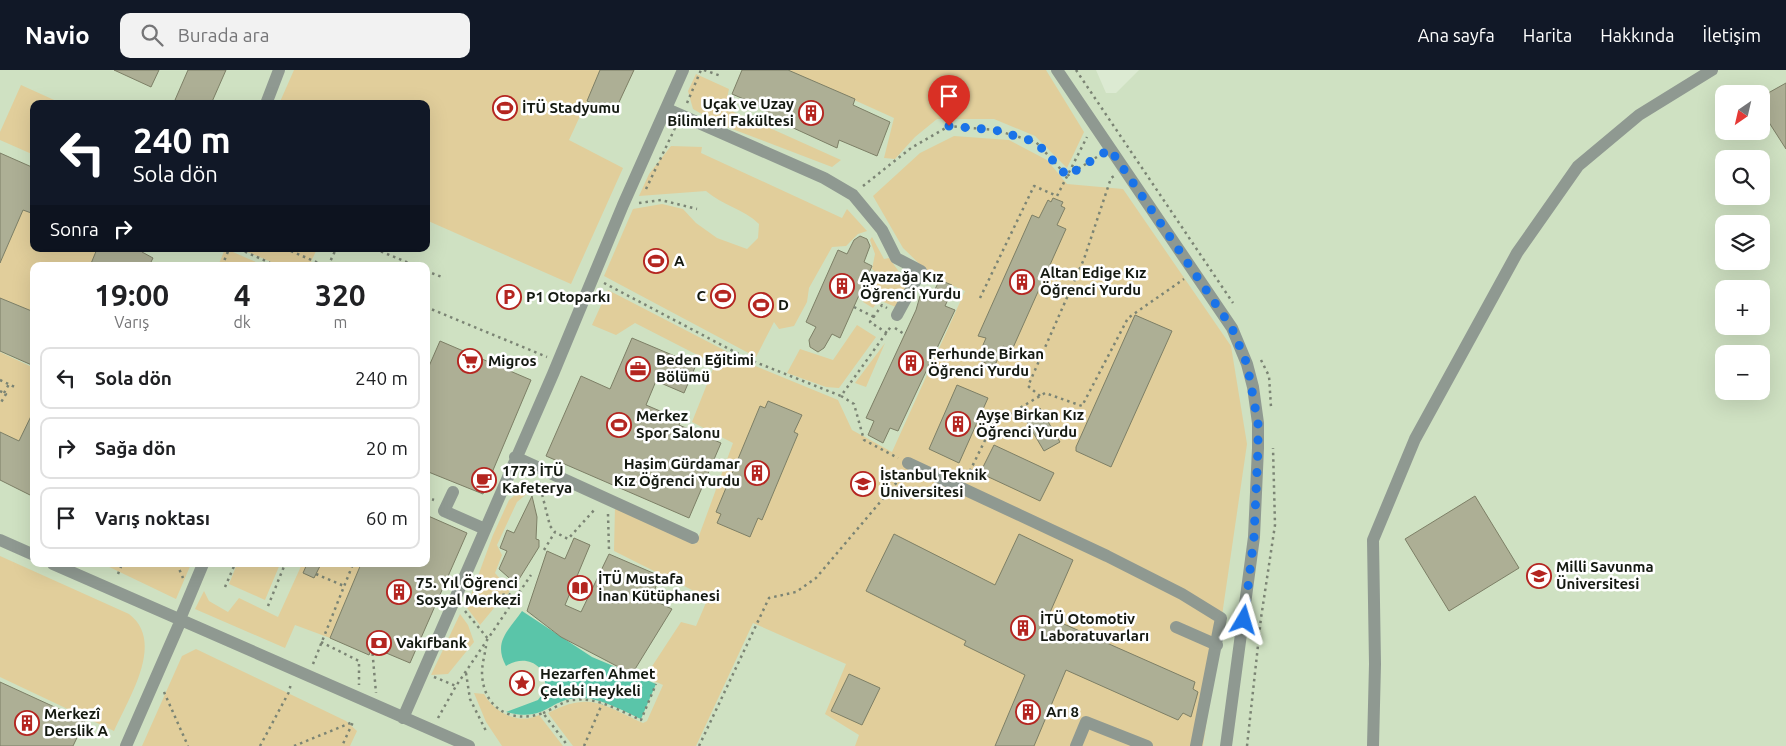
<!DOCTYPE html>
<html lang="tr">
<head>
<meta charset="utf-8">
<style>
  :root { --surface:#fff; --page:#f2f2f2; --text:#202124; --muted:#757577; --line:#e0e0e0; --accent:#111827 }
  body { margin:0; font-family:Ubuntu,sans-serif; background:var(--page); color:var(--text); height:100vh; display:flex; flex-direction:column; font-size:19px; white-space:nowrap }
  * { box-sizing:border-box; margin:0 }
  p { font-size:16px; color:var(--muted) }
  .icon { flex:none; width:28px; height:28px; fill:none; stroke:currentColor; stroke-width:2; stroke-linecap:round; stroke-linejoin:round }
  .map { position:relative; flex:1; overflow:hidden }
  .drawer { position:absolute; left:30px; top:192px; width:400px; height:305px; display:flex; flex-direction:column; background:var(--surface); border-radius:10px; box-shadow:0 5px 20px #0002 }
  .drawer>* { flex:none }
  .guide { position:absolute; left:30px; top:30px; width:400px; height:152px; border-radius:10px; box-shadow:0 5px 20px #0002; background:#111827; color:#fff; overflow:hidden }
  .needle { width:32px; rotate:214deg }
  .tools { position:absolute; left:1715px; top:15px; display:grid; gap:10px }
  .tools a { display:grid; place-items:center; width:55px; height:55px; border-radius:10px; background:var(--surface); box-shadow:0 5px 20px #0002; font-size:25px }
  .pin { position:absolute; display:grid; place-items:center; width:42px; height:42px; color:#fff; margin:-51px -21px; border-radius:50% 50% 50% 0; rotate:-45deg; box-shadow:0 0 5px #0007 }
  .pin .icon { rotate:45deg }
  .me { position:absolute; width:55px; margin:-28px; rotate:7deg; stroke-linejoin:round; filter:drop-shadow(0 0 4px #0008) }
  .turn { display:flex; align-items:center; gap:18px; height:105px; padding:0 20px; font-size:22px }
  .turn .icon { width:65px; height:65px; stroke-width:2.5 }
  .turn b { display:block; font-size:35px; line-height:42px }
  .then { display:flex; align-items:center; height:48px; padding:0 20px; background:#0003; gap:10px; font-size:19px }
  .eta { display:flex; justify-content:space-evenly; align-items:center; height:85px; text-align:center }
  .eta b { font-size:30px; font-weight:700; line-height:35px }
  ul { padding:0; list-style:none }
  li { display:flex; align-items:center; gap:15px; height:62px; margin:0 10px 8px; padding:0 10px; border:2px solid var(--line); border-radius:10px }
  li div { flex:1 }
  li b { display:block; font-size:19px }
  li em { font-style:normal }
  header { display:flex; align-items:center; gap:30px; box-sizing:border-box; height:70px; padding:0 25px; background:var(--accent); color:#fff }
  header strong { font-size:24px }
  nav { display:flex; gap:28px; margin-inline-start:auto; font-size:18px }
  .search { width:350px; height:45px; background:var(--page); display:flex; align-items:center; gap:12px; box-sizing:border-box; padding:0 18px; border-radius:10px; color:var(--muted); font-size:19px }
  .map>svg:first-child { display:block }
  .built { fill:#cfe1c2; fill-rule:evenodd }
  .green { fill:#e1ce9b }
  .water { fill:#5ac5a9 }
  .building { fill:#adaf95; stroke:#7d7f66 }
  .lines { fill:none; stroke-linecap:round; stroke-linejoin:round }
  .path { stroke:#7b8474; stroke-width:2.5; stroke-dasharray:2.5 4; stroke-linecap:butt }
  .minor { stroke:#8f9991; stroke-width:12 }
  .route { stroke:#1a73e8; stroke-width:9; stroke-dasharray:0 16.2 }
  .labels { text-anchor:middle; stroke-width:5; stroke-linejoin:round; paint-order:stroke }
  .poi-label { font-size:15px; font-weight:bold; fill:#141911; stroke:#fff; text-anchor:start }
</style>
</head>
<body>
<header>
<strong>Navio</strong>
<div class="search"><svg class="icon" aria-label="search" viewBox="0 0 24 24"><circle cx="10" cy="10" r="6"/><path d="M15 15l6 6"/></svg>Burada ara</div>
<nav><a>Ana sayfa</a><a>Harita</a><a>Hakkında</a><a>İletişim</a></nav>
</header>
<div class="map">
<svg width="1786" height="676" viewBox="0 0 1786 676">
  <rect width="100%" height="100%" fill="#dcead2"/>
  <path class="built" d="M0 0H1096L1106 23H1116L1139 0H1786V676H0ZM1724 24H1761V61H1724ZM34 34H426V179H34ZM1724 89H1761V126H1724ZM1724 154H1761V191H1724ZM34 196H426V494H34ZM1724 219H1761V256H1724ZM1724 284H1761V321H1724Z"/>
  <path class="green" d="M294 0H634L614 43 587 31 569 70 623 98 571 214 426 150V34H279Z
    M788 0H1046L1084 62 1067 98 1035 66 994 49H937L915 67 895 89 884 88 894 48Z
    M696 4 729 19 725 38 841 90 832 97 719 54 693 39 688 21Z
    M21 15 63 34H34V85L0 70V62Z
    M954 66 1009 70 1047 90 1067 114 1123 119 1231 276 1247 374 1203 676H855L859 665 825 644 846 594 753 553 696 676H573L548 643C591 621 602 635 643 653L647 651 663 615 645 607 681 552 696 556 708 528 614 481 615 437 696 474 733 373 692 352 715 294 635 253 616 265 592 255 608 220 753 295 838 330 852 360 892 382 965 221 933 207 903 178 873 126 920 83Z
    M671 76 702 77 701 83 842 148 847 139 867 161 858 164 846 176 832 177 809 218 807 232 794 256 779 259 774 252 756 287 604 206 633 139 662 134 683 139 696 153 717 168 747 179 758 168 759 154C744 139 722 135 706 121L639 126 649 104Z
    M23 140 34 144V179H97L90 196H34V242L0 228V193Z
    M872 167 884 189 889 188 908 214 898 238 879 230 873 238 863 232 878 204 872 199 875 184 870 170Z
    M225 179H226L265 196H218Z
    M240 179H317L309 196H281Z
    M857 255 876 267 839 318 826 317 787 303 800 279 833 290Z
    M885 273 866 317 855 313Z
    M0 282 34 298V340L19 371 0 362Z
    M527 415 534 418 517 432 497 475 502 485 495 503 510 520 508 524 470 528 493 465 509 430Z
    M0 486 129 544C166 572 128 629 114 661L0 607Z
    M103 494H191L176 529Z
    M237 494H280L265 530 229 514Z
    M302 494H361L353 513 360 517 347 527 330 568 295 555 285 578 195 539 204 521 209 531 228 542 239 528 278 547Z
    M488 528 499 532 480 555 464 534 465 532Z
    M460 544 468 555 474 572 448 604 431 605Z
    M196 579 346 651 357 661 350 676H142L182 586Z
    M474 623 484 624C495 643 518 655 539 645L563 676H502L486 652Z"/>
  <path class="water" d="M522 541 592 587 656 614 641 649C623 641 601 628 581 628 548 628 547 653 506 642L538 630C558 606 532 579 506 596 493 572 508 561 522 541Z"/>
  <path class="building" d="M114 0H159L151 17Z
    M188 0H226L211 34H185L175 30Z
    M600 0H634L614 43 587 31Z
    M742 0H788L855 29 853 35 890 52 877 86 839 70 837 78 765 45 767 39 732 24Z
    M1786 13V79L1761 40V27Z
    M0 83 34 98V144L23 140 0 193Z
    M1053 128 1063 132 1061 136 1065 138 1057 155 1066 159 1012 280 1003 276 996 293 990 295 977 289 986 268 978 266 1032 145 1039 148 1048 130 1051 132Z
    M860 166 867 169 870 176 864 192 872 196 840 268 832 264 824 278 818 282 810 277 809 270 816 257 806 252 838 180 847 184 854 170Z
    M97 179H143L142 182 153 188 149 196H90Z
    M942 211 952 215 950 219 952 221 945 236 955 240 898 361 890 358 883 373 868 365 874 351 866 348 916 240 920 226 930 230 938 213 940 214Z
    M0 228 34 242V296L0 281Z
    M1135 245 1172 261 1111 397 1076 381V377Z
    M632 268 696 295 684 323 656 311 646 335 681 350 679 355 721 373 689 448 546 386 581 306 610 319Z
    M440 271 531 310 483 424 426 401V303Z
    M957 315 988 328 959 393 929 379Z
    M768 331 802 345 794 362 798 364 762 450 758 448 750 467 717 453 721 444 716 442 760 336 765 338Z
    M1040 338 1060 372 1044 381 1024 347Z
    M34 340V427L0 410V362L19 371Z
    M994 375 1054 403 1040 431 980 403Z
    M532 426 537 447 536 469 539 470V477L516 514 499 499 507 481 500 478 507 460 514 463Z
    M1475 426 1519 498 1449 541 1405 469Z
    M426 445 467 463 410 593 372 577 369 585 330 568 361 494H426Z
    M894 464 995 515 1019 464 1073 490 1048 547 1195 612 1193 619 1198 622 1191 647 1183 643 1178 650 1066 600 1034 676H995L1025 605 964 575 966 571 866 521Z
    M574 468 590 475 565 535 581 542 609 484 660 506 651 529 672 539 632 604 561 567 527 541 547 481 565 489Z
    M307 494H321L314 508 303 503Z
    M849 604 880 618 862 655 831 641Z
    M0 612 85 651 73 676H0Z"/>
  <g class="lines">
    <path class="path" d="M704 0 721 6
      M1076 0 1233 233
      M687 33 701 0
      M863 116 911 78 949 56 995 60 1036 72 1067 106 1100 85
      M646 119 676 56
      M639 133 661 130 697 139
      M239 179 277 196
      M328 179 335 181
      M375 179 416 196
      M291 181 325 196
      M222 196 229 179
      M328 196 336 179
      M426 201 442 207
      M604 213 750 290 841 326 892 255
      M980 228 1034 116 1057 126 1087 67
      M426 237 547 287
      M854 237 874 247
      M895 258 904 264
      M887 263 870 252 882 235 887 238
      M1261 290 1269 306 1271 337
      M0 310 17 318
      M0 321 6 324 0 334
      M4 323 9 314
      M841 326 854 334 864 370 898 388
      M1040 326 1028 316 1084 189 1111 108 1114 106
      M967 407 993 354 1045 323 1082 336 1128 248 1184 209
      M539 412 550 456 555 462
      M426 427 434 430
      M608 444 609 480
      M544 480 555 462 568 469 596 438
      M177 494 183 508
      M118 504 122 494
      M316 504 344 516
      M225 517 235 494
      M470 528 509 524 516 529
      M268 536 285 494
      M465 541 489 570
      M321 572 359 591V615
      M486 576C485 584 482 594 482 603 483 639 512 654 543 643L568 676
      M372 577 376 623
      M313 594 353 494
      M466 603 470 629 486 661
      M434 607 456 616
      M164 622 188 676
      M543 643C551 640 558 635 565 632 591 623 618 640 641 650L656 614
      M438 648 456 616 531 505
      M260 676 289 622 291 613
      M294 676 353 652 342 676
      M584 676 602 634
      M699 676 769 528 796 522 816 508 903 405
      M1247 676 1261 548 1275 455 1273 378"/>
    <path class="minor" d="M1057 0 1232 258 1247 294 1253 317 1258 353V378L1254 467 1226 676
      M266 34 279 0
      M667 39 824 108 853 125 882 160 896 188 921 201 897 245
      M515 387 693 468
      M908 393 1107 486 1182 524 1221 548 1196 676
      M453 422 444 441 485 459
      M0 470 34 485
      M53 494 469 676
      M180 549 203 494
      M1176 557 1217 575
      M403 648 553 304 623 135 683 0
      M126 676 181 550
      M1076 676 1086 652 1147 676
      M1373 676 1375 594 1373 470 1415 369 1517 183 1578 96 1639 45 1712 0"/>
  </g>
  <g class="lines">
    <path class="route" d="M949 56 995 60 1036 72 1067 106 1110 79 1232 258 1247 294 1258 353V378L1254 467 1244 550"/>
  </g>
  <defs>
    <symbol id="stadium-ring" viewBox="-11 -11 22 22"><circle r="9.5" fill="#fff" stroke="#b42520" stroke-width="1.5"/><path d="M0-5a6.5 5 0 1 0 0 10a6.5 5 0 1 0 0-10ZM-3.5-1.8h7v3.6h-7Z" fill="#b42520"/></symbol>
    <symbol id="building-ring" viewBox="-11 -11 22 22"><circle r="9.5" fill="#fff" stroke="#b42520" stroke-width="1.5"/><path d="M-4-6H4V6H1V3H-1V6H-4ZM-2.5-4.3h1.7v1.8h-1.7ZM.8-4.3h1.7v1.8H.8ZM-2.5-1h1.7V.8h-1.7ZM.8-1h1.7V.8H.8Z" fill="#b42520"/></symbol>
    <symbol id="parking-ring" viewBox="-11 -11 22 22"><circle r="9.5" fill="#fff" stroke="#b42520" stroke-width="1.5"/><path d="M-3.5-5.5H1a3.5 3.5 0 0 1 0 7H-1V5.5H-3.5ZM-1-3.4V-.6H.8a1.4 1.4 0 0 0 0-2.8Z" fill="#b42520"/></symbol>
    <symbol id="supermarket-ring" viewBox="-11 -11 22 22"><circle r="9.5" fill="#fff" stroke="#b42520" stroke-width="1.5"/><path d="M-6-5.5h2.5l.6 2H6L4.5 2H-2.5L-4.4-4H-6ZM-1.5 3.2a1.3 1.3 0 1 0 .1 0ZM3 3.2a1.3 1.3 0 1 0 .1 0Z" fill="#b42520"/></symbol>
    <symbol id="office-ring" viewBox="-11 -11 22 22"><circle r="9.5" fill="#fff" stroke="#b42520" stroke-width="1.5"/><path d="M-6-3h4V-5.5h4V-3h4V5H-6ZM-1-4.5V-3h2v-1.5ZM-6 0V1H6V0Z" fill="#b42520"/></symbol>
    <symbol id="cafe-ring" viewBox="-11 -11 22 22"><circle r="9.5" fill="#fff" stroke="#b42520" stroke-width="1.5"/><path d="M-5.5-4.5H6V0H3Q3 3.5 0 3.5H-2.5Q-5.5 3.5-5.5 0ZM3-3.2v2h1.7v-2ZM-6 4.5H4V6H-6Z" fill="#b42520"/></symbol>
    <symbol id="university-ring" viewBox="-11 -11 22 22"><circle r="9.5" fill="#fff" stroke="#b42520" stroke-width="1.5"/><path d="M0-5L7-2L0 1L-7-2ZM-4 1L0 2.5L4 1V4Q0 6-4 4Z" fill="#b42520"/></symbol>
    <symbol id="library-ring" viewBox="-11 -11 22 22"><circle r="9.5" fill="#fff" stroke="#b42520" stroke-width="1.5"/><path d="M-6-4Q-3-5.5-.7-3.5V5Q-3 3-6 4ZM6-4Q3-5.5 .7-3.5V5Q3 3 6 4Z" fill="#b42520"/></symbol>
    <symbol id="bank-ring" viewBox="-11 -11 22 22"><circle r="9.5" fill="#fff" stroke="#b42520" stroke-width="1.5"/><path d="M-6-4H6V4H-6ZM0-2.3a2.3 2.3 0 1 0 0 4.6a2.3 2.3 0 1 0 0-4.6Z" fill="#b42520"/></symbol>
    <symbol id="sight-ring" viewBox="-11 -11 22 22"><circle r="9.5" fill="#fff" stroke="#b42520" stroke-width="1.5"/><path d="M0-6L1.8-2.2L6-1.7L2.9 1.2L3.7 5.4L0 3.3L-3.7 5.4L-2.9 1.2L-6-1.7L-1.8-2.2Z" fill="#b42520"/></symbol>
  </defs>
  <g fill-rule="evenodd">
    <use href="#stadium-ring" x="491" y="24" width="28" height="28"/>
    <use href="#building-ring" x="797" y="29" width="28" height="28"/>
    <use href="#stadium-ring" x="642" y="177" width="28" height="28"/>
    <use href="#building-ring" x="1008" y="198" width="28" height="28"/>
    <use href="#building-ring" x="828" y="202" width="28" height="28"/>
    <use href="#stadium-ring" x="709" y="212" width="28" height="28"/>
    <use href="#parking-ring" x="495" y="213" width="28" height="28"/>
    <use href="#stadium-ring" x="747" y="221" width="28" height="28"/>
    <use href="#supermarket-ring" x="456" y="277" width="28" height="28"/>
    <use href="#building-ring" x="897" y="279" width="28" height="28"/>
    <use href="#office-ring" x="624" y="285" width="28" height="28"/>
    <use href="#building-ring" x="944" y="340" width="28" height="28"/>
    <use href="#stadium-ring" x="605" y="341" width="28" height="28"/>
    <use href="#building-ring" x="743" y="389" width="28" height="28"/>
    <use href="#cafe-ring" x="470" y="396" width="28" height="28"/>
    <use href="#university-ring" x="849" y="400" width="28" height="28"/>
    <use href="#university-ring" x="1525" y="492" width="28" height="28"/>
    <use href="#library-ring" x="566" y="504" width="28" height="28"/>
    <use href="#building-ring" x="385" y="508" width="28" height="28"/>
    <use href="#building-ring" x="1009" y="544" width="28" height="28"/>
    <use href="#bank-ring" x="365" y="559" width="28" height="28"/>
    <use href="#sight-ring" x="508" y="599" width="28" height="28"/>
    <use href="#building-ring" x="1014" y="628" width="28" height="28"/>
    <use href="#building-ring" x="13" y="639" width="28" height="28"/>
  </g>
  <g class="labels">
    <g class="poi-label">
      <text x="794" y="39" text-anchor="end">Uçak ve Uzay<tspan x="794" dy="17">Bilimleri Fakültesi</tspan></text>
      <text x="522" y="43">İTÜ Stadyumu</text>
      <text x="674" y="196">A</text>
      <text x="1040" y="208">Altan Edige Kız<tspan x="1040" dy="17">Öğrenci Yurdu</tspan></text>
      <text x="860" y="212">Ayazağa Kız<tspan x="860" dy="17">Öğrenci Yurdu</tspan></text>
      <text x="706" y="231" text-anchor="end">C</text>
      <text x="526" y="232">P1 Otoparkı</text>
      <text x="778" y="240">D</text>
      <text x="928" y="289">Ferhunde Birkan<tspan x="928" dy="17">Öğrenci Yurdu</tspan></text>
      <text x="656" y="295">Beden Eğitimi<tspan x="656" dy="17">Bölümü</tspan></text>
      <text x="488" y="296">Migros</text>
      <text x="976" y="350">Ayşe Birkan Kız<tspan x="976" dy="17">Öğrenci Yurdu</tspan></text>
      <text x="636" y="351">Merkez<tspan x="636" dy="17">Spor Salonu</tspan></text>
      <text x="740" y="399" text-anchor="end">Haşim Gürdamar<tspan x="740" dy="17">Kız Öğrenci Yurdu</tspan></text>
      <text x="502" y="406">1773 İTÜ<tspan x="502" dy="17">Kafeterya</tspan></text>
      <text x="880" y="410">İstanbul Teknik<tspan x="880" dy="17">Üniversitesi</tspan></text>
      <text x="1556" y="502">Milli Savunma<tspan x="1556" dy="17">Üniversitesi</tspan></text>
      <text x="598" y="514">İTÜ Mustafa<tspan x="598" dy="17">İnan Kütüphanesi</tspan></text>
      <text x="416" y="518">75. Yıl Öğrenci<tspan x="416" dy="17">Sosyal Merkezi</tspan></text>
      <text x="1040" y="554">İTÜ Otomotiv<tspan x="1040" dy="17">Laboratuvarları</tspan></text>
      <text x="396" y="578">Vakıfbank</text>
      <text x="540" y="609">Hezarfen Ahmet<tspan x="540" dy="17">Çelebi Heykeli</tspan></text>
      <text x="1046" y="647">Arı 8</text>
      <text x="44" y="649">Merkezî<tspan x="44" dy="17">Derslik A</tspan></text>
    </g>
  </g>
</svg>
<div class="tools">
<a><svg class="needle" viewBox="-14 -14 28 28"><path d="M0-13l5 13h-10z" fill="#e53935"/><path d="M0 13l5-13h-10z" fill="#757577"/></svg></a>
<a><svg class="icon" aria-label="search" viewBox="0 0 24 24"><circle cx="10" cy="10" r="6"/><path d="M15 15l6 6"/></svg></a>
<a><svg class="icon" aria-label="layers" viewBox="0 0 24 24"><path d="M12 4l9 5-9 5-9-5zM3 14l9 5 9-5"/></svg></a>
<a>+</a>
<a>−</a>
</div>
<div class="pin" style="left:949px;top:56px;background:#d93025"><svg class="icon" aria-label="arrive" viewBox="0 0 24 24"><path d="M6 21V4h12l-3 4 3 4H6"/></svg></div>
<svg class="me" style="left:1244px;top:550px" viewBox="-20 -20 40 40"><path d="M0-17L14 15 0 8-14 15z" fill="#1a73e8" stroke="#fff" stroke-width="4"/></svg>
<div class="guide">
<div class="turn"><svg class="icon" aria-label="left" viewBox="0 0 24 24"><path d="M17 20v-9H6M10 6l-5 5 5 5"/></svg><div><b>240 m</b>Sola dön</div></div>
<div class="then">Sonra<svg class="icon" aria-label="right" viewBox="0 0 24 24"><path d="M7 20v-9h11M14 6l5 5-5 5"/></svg></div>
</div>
<section class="drawer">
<div class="eta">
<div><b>19:00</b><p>Varış</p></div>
<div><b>4</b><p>dk</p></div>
<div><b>320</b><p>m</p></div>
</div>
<ul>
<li><svg class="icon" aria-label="left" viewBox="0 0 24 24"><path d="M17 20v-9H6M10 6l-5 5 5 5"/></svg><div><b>Sola dön</b></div><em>240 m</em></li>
<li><svg class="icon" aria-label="right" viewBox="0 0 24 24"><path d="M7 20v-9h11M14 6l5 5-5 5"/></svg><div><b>Sağa dön</b></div><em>20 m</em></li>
<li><svg class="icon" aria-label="arrive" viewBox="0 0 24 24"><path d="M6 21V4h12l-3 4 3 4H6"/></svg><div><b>Varış noktası</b></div><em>60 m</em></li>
</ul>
</section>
</div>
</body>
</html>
